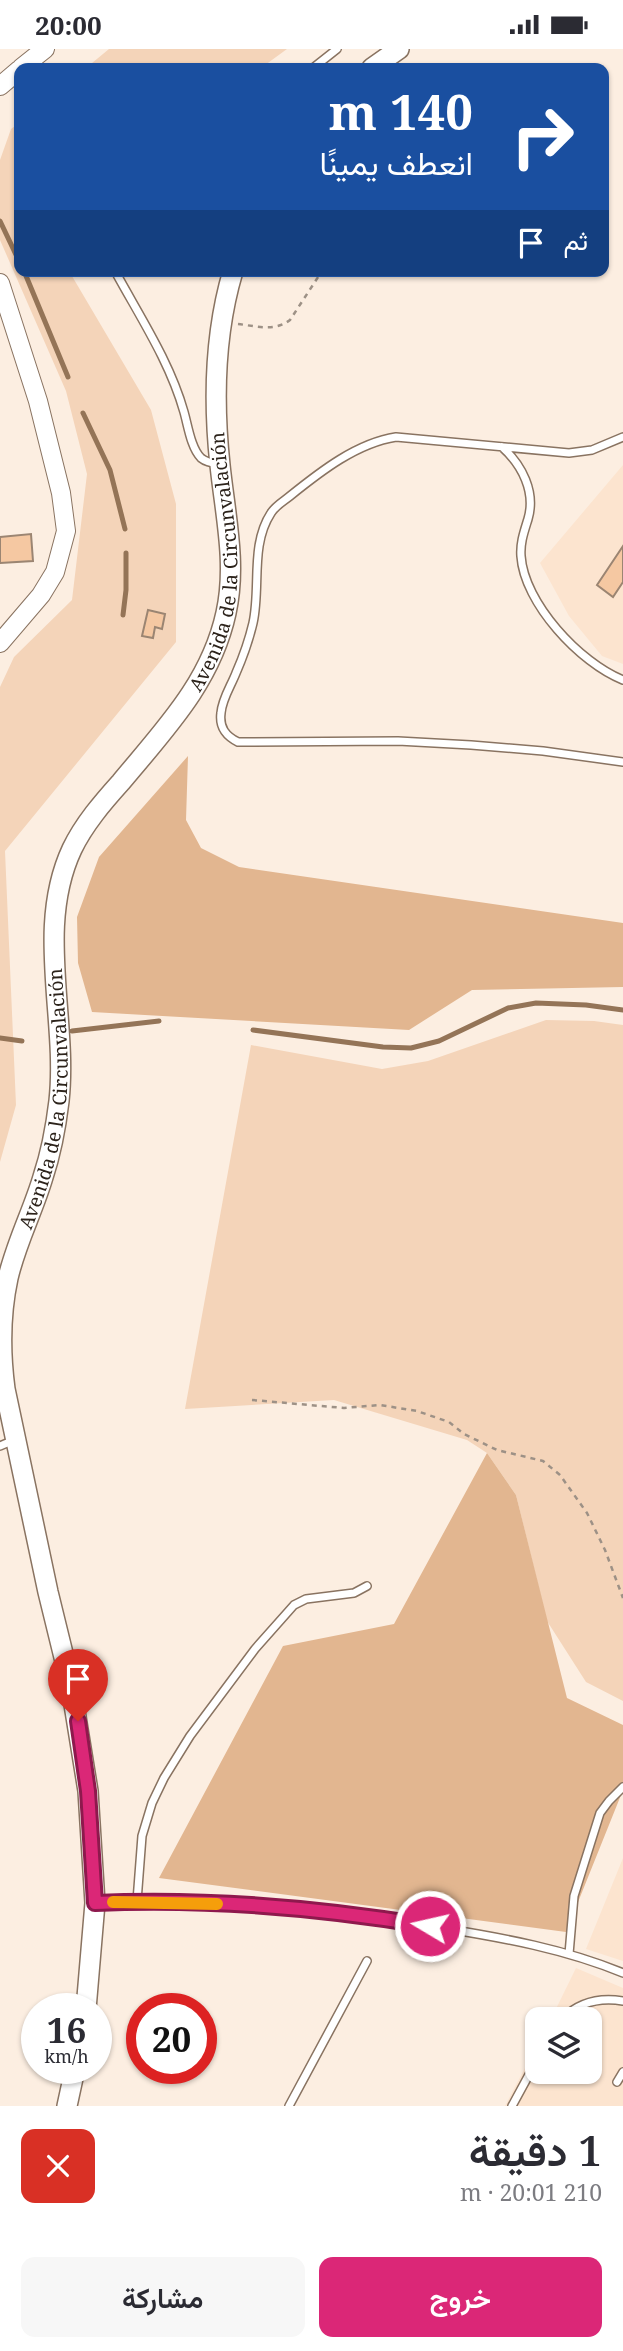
<!DOCTYPE html>
<html lang="ar">
<head>
<meta charset="utf-8">
<style>
  :root { --surface:#fff; --page:#f7f7f7; --text:#2b2b33; --muted:#7c7c81; --accent:#db2777 }
  body { margin:0; font-family:"Noto Serif",Vazirmatn,serif; background:var(--page); color:var(--text); direction:rtl; height:100vh; display:flex; flex-direction:column; font-size:26px; white-space:nowrap }
  * { box-sizing:border-box; margin:0 }
  p { font-size:23px; color:var(--muted) }
  .icon { flex:none; width:38px; height:38px; fill:none; stroke:currentColor; stroke-width:2; stroke-linecap:round; stroke-linejoin:round }
  .map { position:relative; height:2057px; overflow:hidden; direction:ltr }
  .details { display:flex; flex-direction:column; background:var(--surface); flex:1 }
  .details>* { flex:none }
  .hud { position:absolute; left:14px; top:14px; width:595px; height:214px; border-radius:14px; box-shadow:0 2px 5px #0004; direction:rtl; background:#1a4fa0; color:#fff; overflow:hidden }
  .buttons { position:absolute; left:525px; top:1958px; display:grid; gap:14px }
  .buttons a { display:grid; place-items:center; width:77px; height:77px; border-radius:14px; background:var(--surface); box-shadow:0 2px 5px #0004; font-size:35px }
  .speed { position:absolute; left:21px; top:1944px; display:flex; gap:14px; font-size:35px; font-weight:700; text-align:center }
  .speed>* { display:grid; place-content:center; width:91px; height:91px; border-radius:50%; background:var(--surface); box-shadow:0 2px 5px #0004; line-height:1 }
  .speed small { font-size:18px; font-weight:400 }
  .speed .limit { border:10px solid #d22; background:#fff; color:#111 }
  .pin { position:absolute; display:grid; place-items:center; width:60px; height:60px; color:#fff; margin:-72px -30px; border-radius:50% 50% 50% 0; rotate:-45deg; box-shadow:0 0 7px #0007 }
  .pin .icon { rotate:45deg }
  .me { position:absolute; width:77px; margin:-38px; rotate:279deg; stroke-linejoin:round; filter:drop-shadow(0 0 5px #0008) }
  .turn { display:flex; align-items:center; gap:24px; height:147px; padding:0 21px; font-size:32px }
  .turn .icon { width:91px; height:91px; stroke-width:2.5 }
  .turn b { display:block; font-size:49px; line-height:60px }
  .then { display:flex; align-items:center; height:66px; padding:0 21px; background:#0003; gap:14px; font-size:26px }
  .round { display:grid; place-items:center; flex:none; width:74px; height:74px; border-radius:14px; background:var(--page) }
  .headline { display:flex; align-items:center; justify-content:space-between; height:119px; padding:0 21px }
  h1 { font-size:42px; font-weight:600; line-height:52px }
  .button { display:flex; gap:14px; margin-top:auto; padding:14px 21px }
  .button a { flex:1; height:80px; border-radius:14px; background:var(--accent); color:#fff; font-size:28px; font-weight:600; line-height:80px; text-align:center }
  .button a+a { background:var(--page); color:var(--text) }
  .status { display:flex; justify-content:space-between; align-items:center; height:49px; padding:0 35px; background:var(--surface); direction:ltr }
  .status svg { height:19px; fill:currentColor }
  .map>svg:first-child { display:block }
  .built { fill:#fce4cf }
  .green { fill:#f4d4b9 }
  .forest { fill:#e2b690 }
  .lines { fill:none; stroke-linecap:round; stroke-linejoin:round }
  .stream { stroke:#947457; stroke-width:5 }
  .building { fill:#f5c8a2; stroke:#9b8572; stroke-width:2 }
  .service-casing { stroke:#897361; stroke-width:10 }
  .tertiary-casing { stroke:#897361; stroke-width:20 }
  .secondary-casing { stroke:#897361; stroke-width:22 }
  .path { stroke:#9d9186; stroke-width:2.5; stroke-dasharray:5 5; stroke-linecap:butt }
  .service { stroke:#fff; stroke-width:7 }
  .tertiary { stroke:#fff; stroke-width:18 }
  .secondary { stroke:#fff; stroke-width:19 }
  .route-casing { stroke:#8e194d; stroke-width:18 }
  .route { stroke:#db2777; stroke-width:12 }
  .slow { stroke:#f59e0b; stroke-width:12 }
  .labels { text-anchor:middle; stroke-width:5; stroke-linejoin:round; paint-order:stroke }
  .street-label { font-size:19px; fill:#2c231b; stroke:#fff }
</style>
</head>
<body>
<div class="status"><b>20:00</b><svg viewBox="0 0 49 12"><path d="M0 12V9h3v3zM5 12V6h3v6zM10 12V3h3v9zM15 12V0h3v12zM26 1h20v11H26zM47 4h2v5h-2z"/></svg></div>
<div class="map">
<svg width="623" height="2057" viewBox="0 0 623 2057">
  <rect width="100%" height="100%" fill="#fceee1"/>
  <path class="built" d="M623 416V615L602 607 569 567 540 514Z
    M623 1809V1912L586 1900Z
    M576 1919 623 1939V2057H505L537 1996V2023H590V1970H551Z"/>
  <path class="green" d="M109 0H287L261 19H86Z
    M19 74V222H69L151 361 176 455V593L5 802 16 1056 0 1113V638L14 608 72 551 87 425 66 342 0 191V111L11 80Z
    M546 971 594 972 623 976V1652L586 1633 547 1572 516 1446 487 1404 467 1391 334 1351 185 1360 251 996 382 1020 428 1012Z"/>
  <path class="forest" d="M188 707 186 771 201 799 239 818 623 874V938L472 941 409 981 92 963 78 914 77 868 99 808Z
    M487 1404 516 1446 567 1649 623 1676V1741L566 1883 159 1829 283 1597 394 1575Z"/>
  <g class="lines">
    <path class="stream" d="M0 172 19 212
      M24 222 68 328
      M83 364 110 421 125 480
      M123 566 126 541V504
      M253 981 383 998 411 999 439 992 508 959 536 954 586 956 623 961
      M72 982 159 972
      M0 989 22 992"/>
  </g>
  <path class="building" d="M31 485 33 512 0 514V488Z
    M623 497V533L613 548 597 536Z
    M148 561 165 565 162 580 155 578 153 589 142 587Z"/>
  <g class="lines">
    <defs>
      <path id="service" d="M313 19 337 0
        M115 222C140 268 170 313 184 363 188 377 191 399 201 409 206 413 211 414 217 414
        M623 388 592 401 569 404 396 388C357 394 321 422 290 447 284 452 275 457 271 464 250 496 261 538 253 574 249 591 243 608 236 624 231 637 222 650 221 664 219 679 226 687 238 693L398 692 471 696 543 702 623 713
        M502 398C522 416 536 443 528 470 524 483 520 494 521 507 524 554 580 614 623 631
        M0 1397 14 1391
        M137 1852 142 1787 152 1754 164 1729 190 1687 255 1600 294 1556 306 1550 354 1544 367 1537
        M96 1854C211 1849 328 1860 442 1879 504 1889 565 1900 623 1924
        M569 1905 574 1847 600 1764 609 1752 623 1738
        M562 1970C579 1953 599 1948 623 1952
        M617 2033 623 2023
        M289 2057 367 1912
        M512 2057 537 2011"/>
      <path id="tertiary" d="M21 19 45 0
        M0 37 19 21
        M0 234 38 352 61 444 66 482 55 523 41 546 0 594"/>
      <g id="secondary">
        <path d="M372 19 399 0"/>
        <path id="s1" d="M86 1960 95 1854 88 1742 71 1637 48 1543 5 1340C0 1302 0 1266 8 1229 16 1194 33 1162 43 1128 51 1104 56 1077 59 1052 68 969 35 879 72 800 84 775 103 753 121 733 165 680 211 633 226 564 237 515 225 465 220 416 213 351 214 286 233 222"/>
        <path d="M67 2057 75 2020"/>
      </g>
    </defs>
    <use href="#service" class="service-casing"/>
    <use href="#tertiary" class="tertiary-casing"/>
    <use href="#secondary" class="secondary-casing"/>
    <path class="path" d="M238 275C256 277 274 283 290 271L322 222
      M252 1351 344 1359 380 1356 417 1362 449 1373 464 1385 497 1401 543 1412 560 1426 587 1464 605 1501 623 1549"/>
    <use href="#service" class="service"/>
    <use href="#tertiary" class="tertiary"/>
    <use href="#secondary" class="secondary"/>
  </g>
  <g class="lines">
    <defs>
      <path id="route" d="M78 1672 88 1742 95 1854C206 1849 321 1859 430 1877"/>
    </defs>
    <use href="#route" class="route-casing"/>
    <use href="#route" class="route"/>
    <path class="slow" d="M113 1853 217 1855"/>
  </g>
  <g class="labels">
    <g class="street-label">
      <text dy="7" stroke="none"><textPath href="#s1" startOffset="1514">Avenida de la Circunvalación</textPath></text>
      <text dy="7" stroke="none"><textPath href="#s1" startOffset="926">Avenida de la Circunvalación</textPath></text>
    </g>
  </g>
</svg>
<div class="buttons">
<a><svg class="icon" aria-label="layers" viewBox="0 0 24 24"><path d="M12 4l9 5-9 5-9-5zM3 14l9 5 9-5"/></svg></a>
</div>
<div class="speed"><div>16<small>km/h</small></div><div class="limit">20</div></div>
<div class="pin" style="left:78px;top:1672px;background:#d93025"><svg class="icon" aria-label="arrive" viewBox="0 0 24 24"><path d="M6 21V4h12l-3 4 3 4H6"/></svg></div>
<svg class="me" style="left:430px;top:1877px" viewBox="-20 -20 40 40"><circle r="17" fill="#db2777" stroke="#fff" stroke-width="3"/><path d="M0-11L8 9 0 5-8 9z" fill="#fff"/></svg>
<div class="hud">
<div class="turn"><svg class="icon" aria-label="right" viewBox="0 0 24 24"><path d="M7 20v-9h11M14 6l5 5-5 5"/></svg><div><b>140 m</b>انعطف يمينًا</div></div>
<div class="then">ثم<svg class="icon" aria-label="arrive" viewBox="0 0 24 24"><path d="M6 21V4h12l-3 4 3 4H6"/></svg></div>
</div>
</div>
<section class="details">
<div class="headline"><div><h1>1 دقيقة</h1><p>210 m · 20:01</p></div><a class="round" style="background:#d93025;color:#fff"><svg class="icon" aria-label="close" viewBox="0 0 24 24"><path d="M6 6l12 12M18 6L6 18"/></svg></a></div>
<div class="button"><a>خروج</a><a>مشاركة</a></div>
</section>
</body>
</html>
